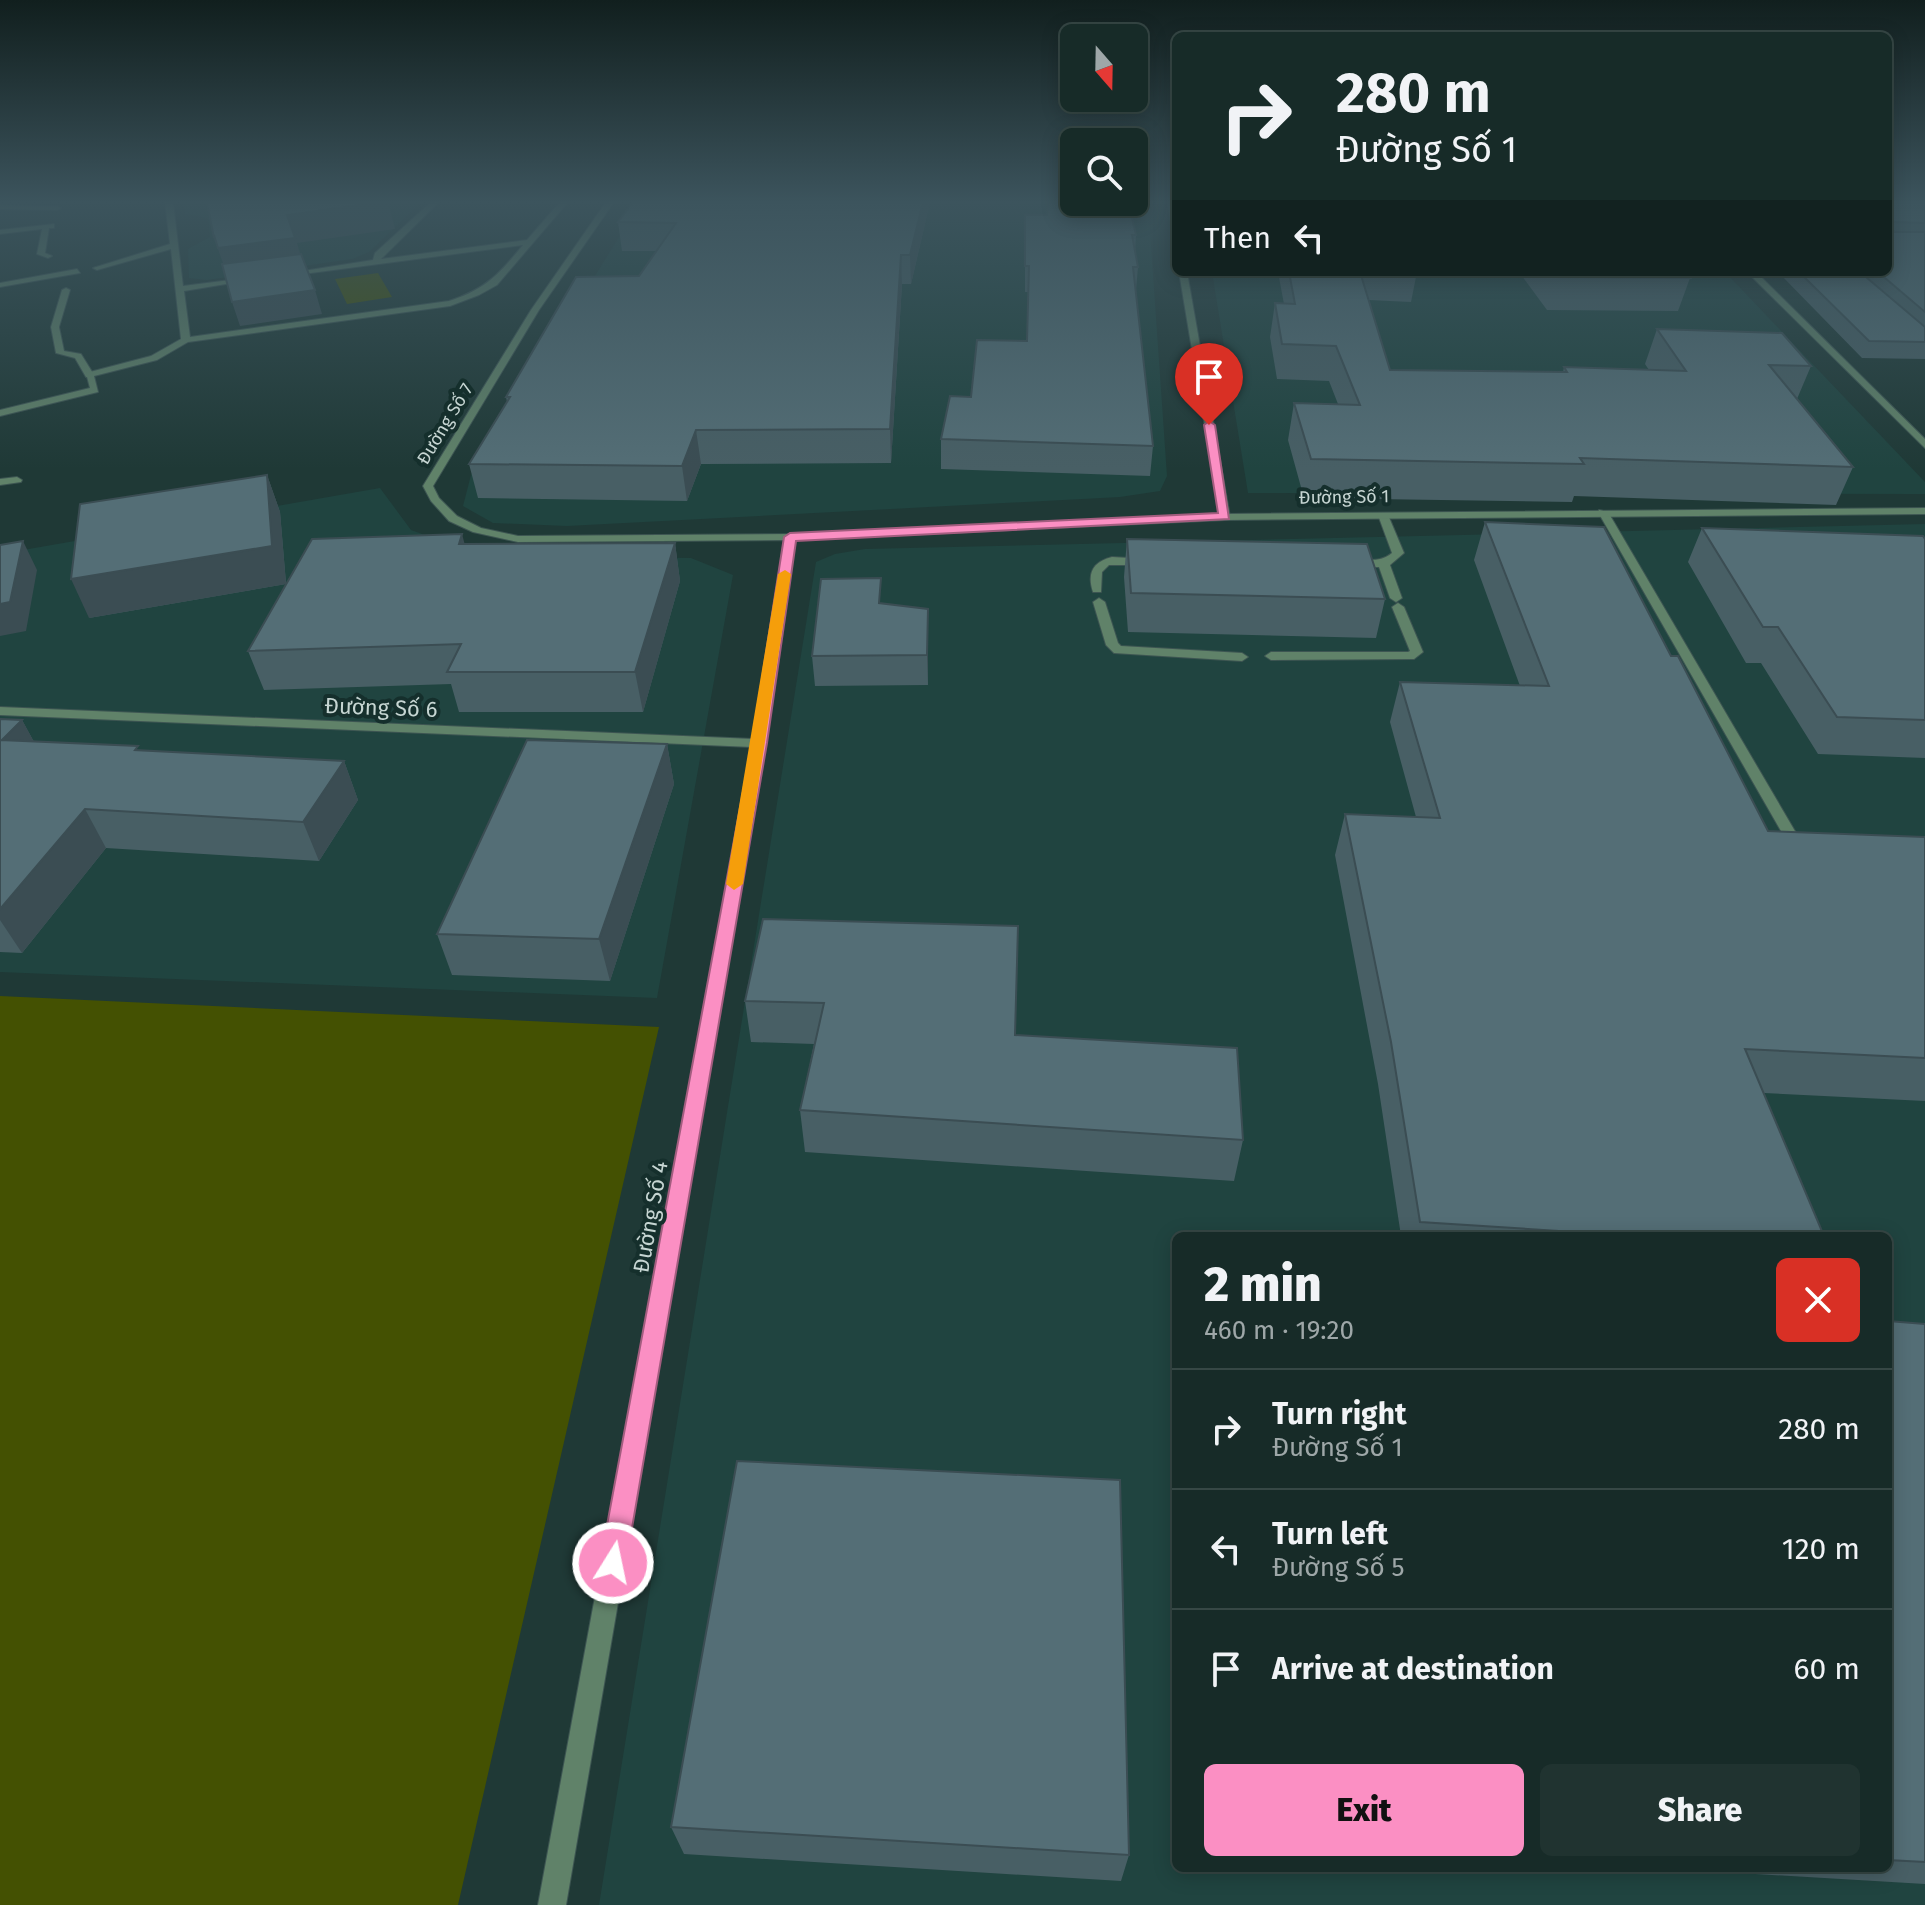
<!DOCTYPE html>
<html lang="en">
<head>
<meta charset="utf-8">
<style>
  :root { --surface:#172b28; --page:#203330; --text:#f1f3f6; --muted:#9ea7a8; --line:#364745; --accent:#fb8fc3 }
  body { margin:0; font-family:"Fira Sans",sans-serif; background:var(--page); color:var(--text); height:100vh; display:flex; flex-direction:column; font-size:30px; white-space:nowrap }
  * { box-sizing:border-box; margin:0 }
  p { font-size:26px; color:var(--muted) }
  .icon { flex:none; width:44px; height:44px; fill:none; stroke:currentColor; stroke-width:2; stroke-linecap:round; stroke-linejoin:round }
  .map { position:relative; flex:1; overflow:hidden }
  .side { position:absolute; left:1172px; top:1232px; width:720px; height:640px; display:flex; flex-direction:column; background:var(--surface); border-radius:12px; box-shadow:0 4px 20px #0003,0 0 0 2px var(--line) }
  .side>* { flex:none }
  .hud { position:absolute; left:1172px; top:32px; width:720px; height:244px; border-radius:12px; box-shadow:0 4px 20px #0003,0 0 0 2px var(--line); background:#172b28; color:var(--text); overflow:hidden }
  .needle { width:52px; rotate:160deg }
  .tools { position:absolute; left:1060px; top:24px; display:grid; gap:16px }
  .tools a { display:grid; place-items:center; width:88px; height:88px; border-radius:12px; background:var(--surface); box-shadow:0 4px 20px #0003,0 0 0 2px var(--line); font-size:40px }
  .pin { position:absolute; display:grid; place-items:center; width:68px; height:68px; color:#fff; margin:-82px -34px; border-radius:50% 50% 50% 0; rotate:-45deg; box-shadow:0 0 8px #0007 }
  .pin .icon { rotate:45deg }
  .me { position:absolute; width:88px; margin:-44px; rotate:10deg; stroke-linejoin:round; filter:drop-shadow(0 0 6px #0008) }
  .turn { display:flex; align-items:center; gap:28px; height:168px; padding:0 32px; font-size:36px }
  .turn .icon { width:104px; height:104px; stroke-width:2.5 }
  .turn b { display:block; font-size:56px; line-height:68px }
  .then { display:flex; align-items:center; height:76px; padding:0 32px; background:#0003; gap:16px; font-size:30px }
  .round { display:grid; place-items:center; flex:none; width:84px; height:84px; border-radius:12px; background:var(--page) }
  .overview { display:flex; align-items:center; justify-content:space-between; height:136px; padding:0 32px }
  h1 { font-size:48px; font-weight:800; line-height:60px }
  .button { display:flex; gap:16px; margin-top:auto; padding:16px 32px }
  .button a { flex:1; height:92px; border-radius:12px; background:var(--accent); color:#111; font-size:32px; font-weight:800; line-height:92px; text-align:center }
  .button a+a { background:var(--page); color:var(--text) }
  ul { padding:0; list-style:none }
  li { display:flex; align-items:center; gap:24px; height:120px; padding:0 32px; border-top:2px solid var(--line) }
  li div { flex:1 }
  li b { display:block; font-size:30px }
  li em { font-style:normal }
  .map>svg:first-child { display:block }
  .built { fill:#204440; fill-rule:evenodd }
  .green { fill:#445102 }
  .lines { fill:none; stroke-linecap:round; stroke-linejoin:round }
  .service-casing { stroke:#3d5552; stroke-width:2 }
  .minor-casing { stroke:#3d5552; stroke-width:2 }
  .service { fill:#608269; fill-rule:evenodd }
  .minor { fill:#608269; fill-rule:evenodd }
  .wall { fill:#485f65 }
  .shaded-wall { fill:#3b4d53 }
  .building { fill:#546e76; stroke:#3b4d53; stroke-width:2 }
  .route { fill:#fb8fc3; stroke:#a35d7f; stroke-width:2 }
  .slow { fill:#f59e0b }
  .labels { text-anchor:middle; stroke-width:8; stroke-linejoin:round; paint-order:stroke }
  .far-street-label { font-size:18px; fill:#c6d5d2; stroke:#152f2c }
  .street-label { font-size:22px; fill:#c6d5d2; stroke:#152f2c }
</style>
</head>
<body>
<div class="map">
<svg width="1925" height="1905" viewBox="0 0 1925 1905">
  <rect width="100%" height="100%" fill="#1f3936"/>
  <path class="built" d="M184 202H421L369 252 352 259 207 280 189 278 188 249 210 237 208 218 185 214Z
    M641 202H1148L1167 476 1160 491 1120 497 567 526 493 523 463 506 471 475Z
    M1212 272H1725L1925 482V494L1248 493Z
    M380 488 411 530 472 552 543 556 691 558 733 575 657 998 0 972V554Z
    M1925 524V1905H599L816 562 835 554 865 549ZM1176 1236H1888V1868H1176Z"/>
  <path class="green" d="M378 273 392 297 347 304 335 279Z
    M0 996 659 1027 458 1905H0Z"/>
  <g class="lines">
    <defs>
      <path id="service" d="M1168 202H1176V230L1172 228Z
        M77 269 80 273 0 287V283Z
        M1179 272H1187L1230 517 1225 520 1220 517Z
        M66 288 70 290 59 327 64 351 81 354 94 375 92 377H86L75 358 56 353 51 327 62 290Z
        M17 477 22 480 21 482 0 485V479Z
        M1599 510 1608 512 1799 838 1797 841 1792 843 1785 838 1598 512Z
        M1379 513 1388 515 1404 553 1390 565 1402 598 1396 602 1390 598 1379 567H1354L1348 564C1362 556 1378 565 1392 553L1378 515Z
        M1112 557 1147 559 1153 562 1147 565H1109L1102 572 1101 592H1093C1087 574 1092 562 1112 557Z
        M1099 598 1105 602 1118 643 1121 646 1242 653 1248 657 1242 661 1114 653 1106 645 1093 602Z
        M1398 603 1404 607 1423 652 1414 659 1271 660 1265 656 1271 652H1408L1410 651 1392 607Z"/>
      <path id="minor" d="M165 202H173L183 286 246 278 250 280 184 291 190 337 449 301C486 289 499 274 523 245L288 276 284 274 373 260 375 253 431 202H439L381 259 527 240 560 202H568L497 285 479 295 450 306 188 342 157 360 94 376 98 392 0 416V410L90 388 86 373 151 356 181 339 171 249 97 270 93 268 170 244Z
        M606 202H614L539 310 433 486 439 498 457 516 481 528 518 536 790 534 1225 514 1925 508V514L1225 520 795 540 766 743 566 1905H538L752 747 0 715V707L753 739 784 540 518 542 473 532 449 521 431 501 423 486 531 310Z
        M0 205 57 206 61 208 57 210 0 209Z
        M54 224V228H49L45 253 52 256 48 258 37 254 42 229 0 234V230Z
        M1747 272H1756L1925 439V448Z"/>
    </defs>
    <use href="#service" class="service-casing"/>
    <use href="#minor" class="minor-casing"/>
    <use href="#service" class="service"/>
    <use href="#minor" class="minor"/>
  </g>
  <path class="wall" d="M930 202 911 284H902L891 463 701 464 687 501 478 498 469 464 507 402 506 397 639 276 656 251H622L618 222Z
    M1888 202H1925V359L1862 358 1778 272H1888Z
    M1025 215 1136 235 1135 252 1138 267 1136 290 1153 446 1150 476 941 469V439L971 397 1027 341 1028 292H1025Z
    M1278 272H1417L1411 302 1369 300 1390 370 1563 372 1564 367 1649 370 1645 364 1657 329 1811 366 1797 399 1853 467 1836 505 1574 496 1572 502 1304 498 1288 440 1294 403 1338 404 1329 381 1277 379 1270 337 1275 303 1284 304Z
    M1519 272H1684L1690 278 1678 311 1547 310Z
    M267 475 280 512 286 583 465 544 675 543 680 581 643 712H459L451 684 264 690 248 651 286 584 89 618Z
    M1485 522 1671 656 1768 831 1925 837V1101L1764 1093 1824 1236H1401L1378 1084 1335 855 1345 814 1416 817 1390 722 1400 682 1520 686 1474 560Z
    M1702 528 1925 539V758L1818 754 1761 663H1746L1688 562Z
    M1127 539 1385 599 1376 638 1128 632 1124 577Z
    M882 603 928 638V685L815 686 812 656Z
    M0 719 22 720 34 742 140 750 344 761 358 800 319 861 106 848 22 953 0 952Z
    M667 744 674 784 610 981 452 975 437 934Z
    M763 919 1243 1140 1234 1181 805 1152 800 1110 814 1044 751 1042 745 1001Z
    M1888 1321 1925 1324V1884L1656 1868H1888Z
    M671 1827 1129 1855 1121 1881 684 1854Z"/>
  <path class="shaded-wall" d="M381 202H388L395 229 297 243 304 267 228 277 214 238V235L287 215Z
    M923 202H930L911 284 910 255Z
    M901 255 902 284 891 463 890 429Z
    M315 290 322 314 240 326 232 302Z
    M696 430 701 464 687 501 682 466Z
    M267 475 280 512 286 584 89 618 71 579Z
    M462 534 472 572 459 544Z
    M23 541 37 570 26 631 0 636V604Z
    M675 543 680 581 643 712 635 672Z
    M928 609V685L927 655Z
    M22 720 43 758 2 740Z
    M667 744 674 784 610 981 599 939Z
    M344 761 358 800 319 861 303 822Z
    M85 809 106 848 22 953 0 920V909Z"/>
  <path class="building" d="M207 202H381L287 215 295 238 218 248 214 235V238Z
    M633 202H923L910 255H901L890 429 696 430 682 466 469 464 510 397H506L576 277 639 276 676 223 618 222Z
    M1048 202H1128L1136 235H1132L1138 267H1133L1153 446 941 439 950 396 971 397 977 340 1027 341 1029 266H1025V215H1047Z
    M1888 202H1925V223L1894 222 1891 225 1894 232H1925V312L1878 272H1888Z
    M301 254 315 290 232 302 222 264Z
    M1289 272H1360L1390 370 1567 372 1564 367 1686 371 1657 329 1782 333 1811 366 1769 365 1853 467 1580 458 1584 464 1311 459 1294 403 1360 405 1336 346 1282 344 1275 303 1295 304Z
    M1552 272H1684L1690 278 1556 277Z
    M1799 272H1860L1925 327V342L1869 341Z
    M267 475 272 546 71 579 80 504Z
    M1485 522 1604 527 1671 656H1678L1768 831 1925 837V1058L1745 1049 1824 1236H1636L1420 1222 1391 1042 1345 814 1440 818 1400 682 1549 686Z
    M1702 528 1923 536 1925 539V720L1837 717 1778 627H1763Z
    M462 534 459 544 675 543 635 672H447L461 644 248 651 312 539Z
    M1127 539 1367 544 1385 599 1131 593Z
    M23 541 10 602 0 604V545Z
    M881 578 879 603 928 609 927 655 812 656 821 579Z
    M0 719 22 720 2 740 138 746 135 750 344 761 303 822 85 809 0 909Z
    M527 740 667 744 599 939 437 934Z
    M763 919 1018 926 1015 1035 1237 1048 1243 1140 800 1110 824 1003 745 1001Z
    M1888 1321 1925 1324V1862L1888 1860Z
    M737 1461 1120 1480 1129 1855 671 1827Z"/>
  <linearGradient id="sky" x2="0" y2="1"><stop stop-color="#111f1e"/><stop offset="0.43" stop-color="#3c545d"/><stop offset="1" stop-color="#3c545d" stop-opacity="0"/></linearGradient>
  <rect width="1925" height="469" fill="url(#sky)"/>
  <path class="route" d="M1209 421 1215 425 1229 519 796 541 767 743 626 1563 622 1572 613 1576 603 1572 600 1563 752 743 784 537 790 533 1218 513 1204 425Z"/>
  <path class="slow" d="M785 570 791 574 743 884 734 890 726 884 778 574Z"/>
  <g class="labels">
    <g class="far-street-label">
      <text transform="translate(445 424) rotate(-59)" y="6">Đường Số 7</text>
      <text transform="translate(1344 497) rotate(-1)" y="6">Đường Số 1</text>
    </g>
    <g class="street-label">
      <text transform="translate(381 707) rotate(2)" y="8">Đường Số 6</text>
      <text transform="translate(650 1217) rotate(-80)" y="8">Đường Số 4</text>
    </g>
  </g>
</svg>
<div class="tools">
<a><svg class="needle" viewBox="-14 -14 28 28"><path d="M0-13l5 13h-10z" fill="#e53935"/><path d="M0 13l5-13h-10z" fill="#9ea7a8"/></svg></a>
<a><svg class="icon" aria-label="search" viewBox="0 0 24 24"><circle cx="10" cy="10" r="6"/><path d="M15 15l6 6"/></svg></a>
</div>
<div class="pin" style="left:1209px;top:425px;background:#d93025"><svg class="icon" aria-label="arrive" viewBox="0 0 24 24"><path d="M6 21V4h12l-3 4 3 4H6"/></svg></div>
<svg class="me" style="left:613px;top:1563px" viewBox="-20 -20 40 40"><circle r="17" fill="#fb8fc3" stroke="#fff" stroke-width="3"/><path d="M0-11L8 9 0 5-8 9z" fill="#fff"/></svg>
<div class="hud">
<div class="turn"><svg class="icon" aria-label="right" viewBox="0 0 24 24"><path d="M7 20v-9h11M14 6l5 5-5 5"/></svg><div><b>280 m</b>Đường Số 1</div></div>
<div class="then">Then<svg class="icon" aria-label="left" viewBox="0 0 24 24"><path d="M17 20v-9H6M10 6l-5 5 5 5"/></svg></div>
</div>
<section class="side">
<div class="overview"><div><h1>2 min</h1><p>460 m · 19:20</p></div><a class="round" style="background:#d93025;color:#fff"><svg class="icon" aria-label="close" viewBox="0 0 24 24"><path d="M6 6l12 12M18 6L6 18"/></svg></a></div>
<ul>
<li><svg class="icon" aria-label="right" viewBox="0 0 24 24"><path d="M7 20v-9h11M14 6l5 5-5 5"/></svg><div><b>Turn right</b><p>Đường Số 1</p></div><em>280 m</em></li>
<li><svg class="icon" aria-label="left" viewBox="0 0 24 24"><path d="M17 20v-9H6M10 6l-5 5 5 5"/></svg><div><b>Turn left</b><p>Đường Số 5</p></div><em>120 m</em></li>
<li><svg class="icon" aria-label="arrive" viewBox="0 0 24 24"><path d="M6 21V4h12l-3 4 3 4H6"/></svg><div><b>Arrive at destination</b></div><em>60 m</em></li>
</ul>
<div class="button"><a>Exit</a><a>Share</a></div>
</section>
</div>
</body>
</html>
